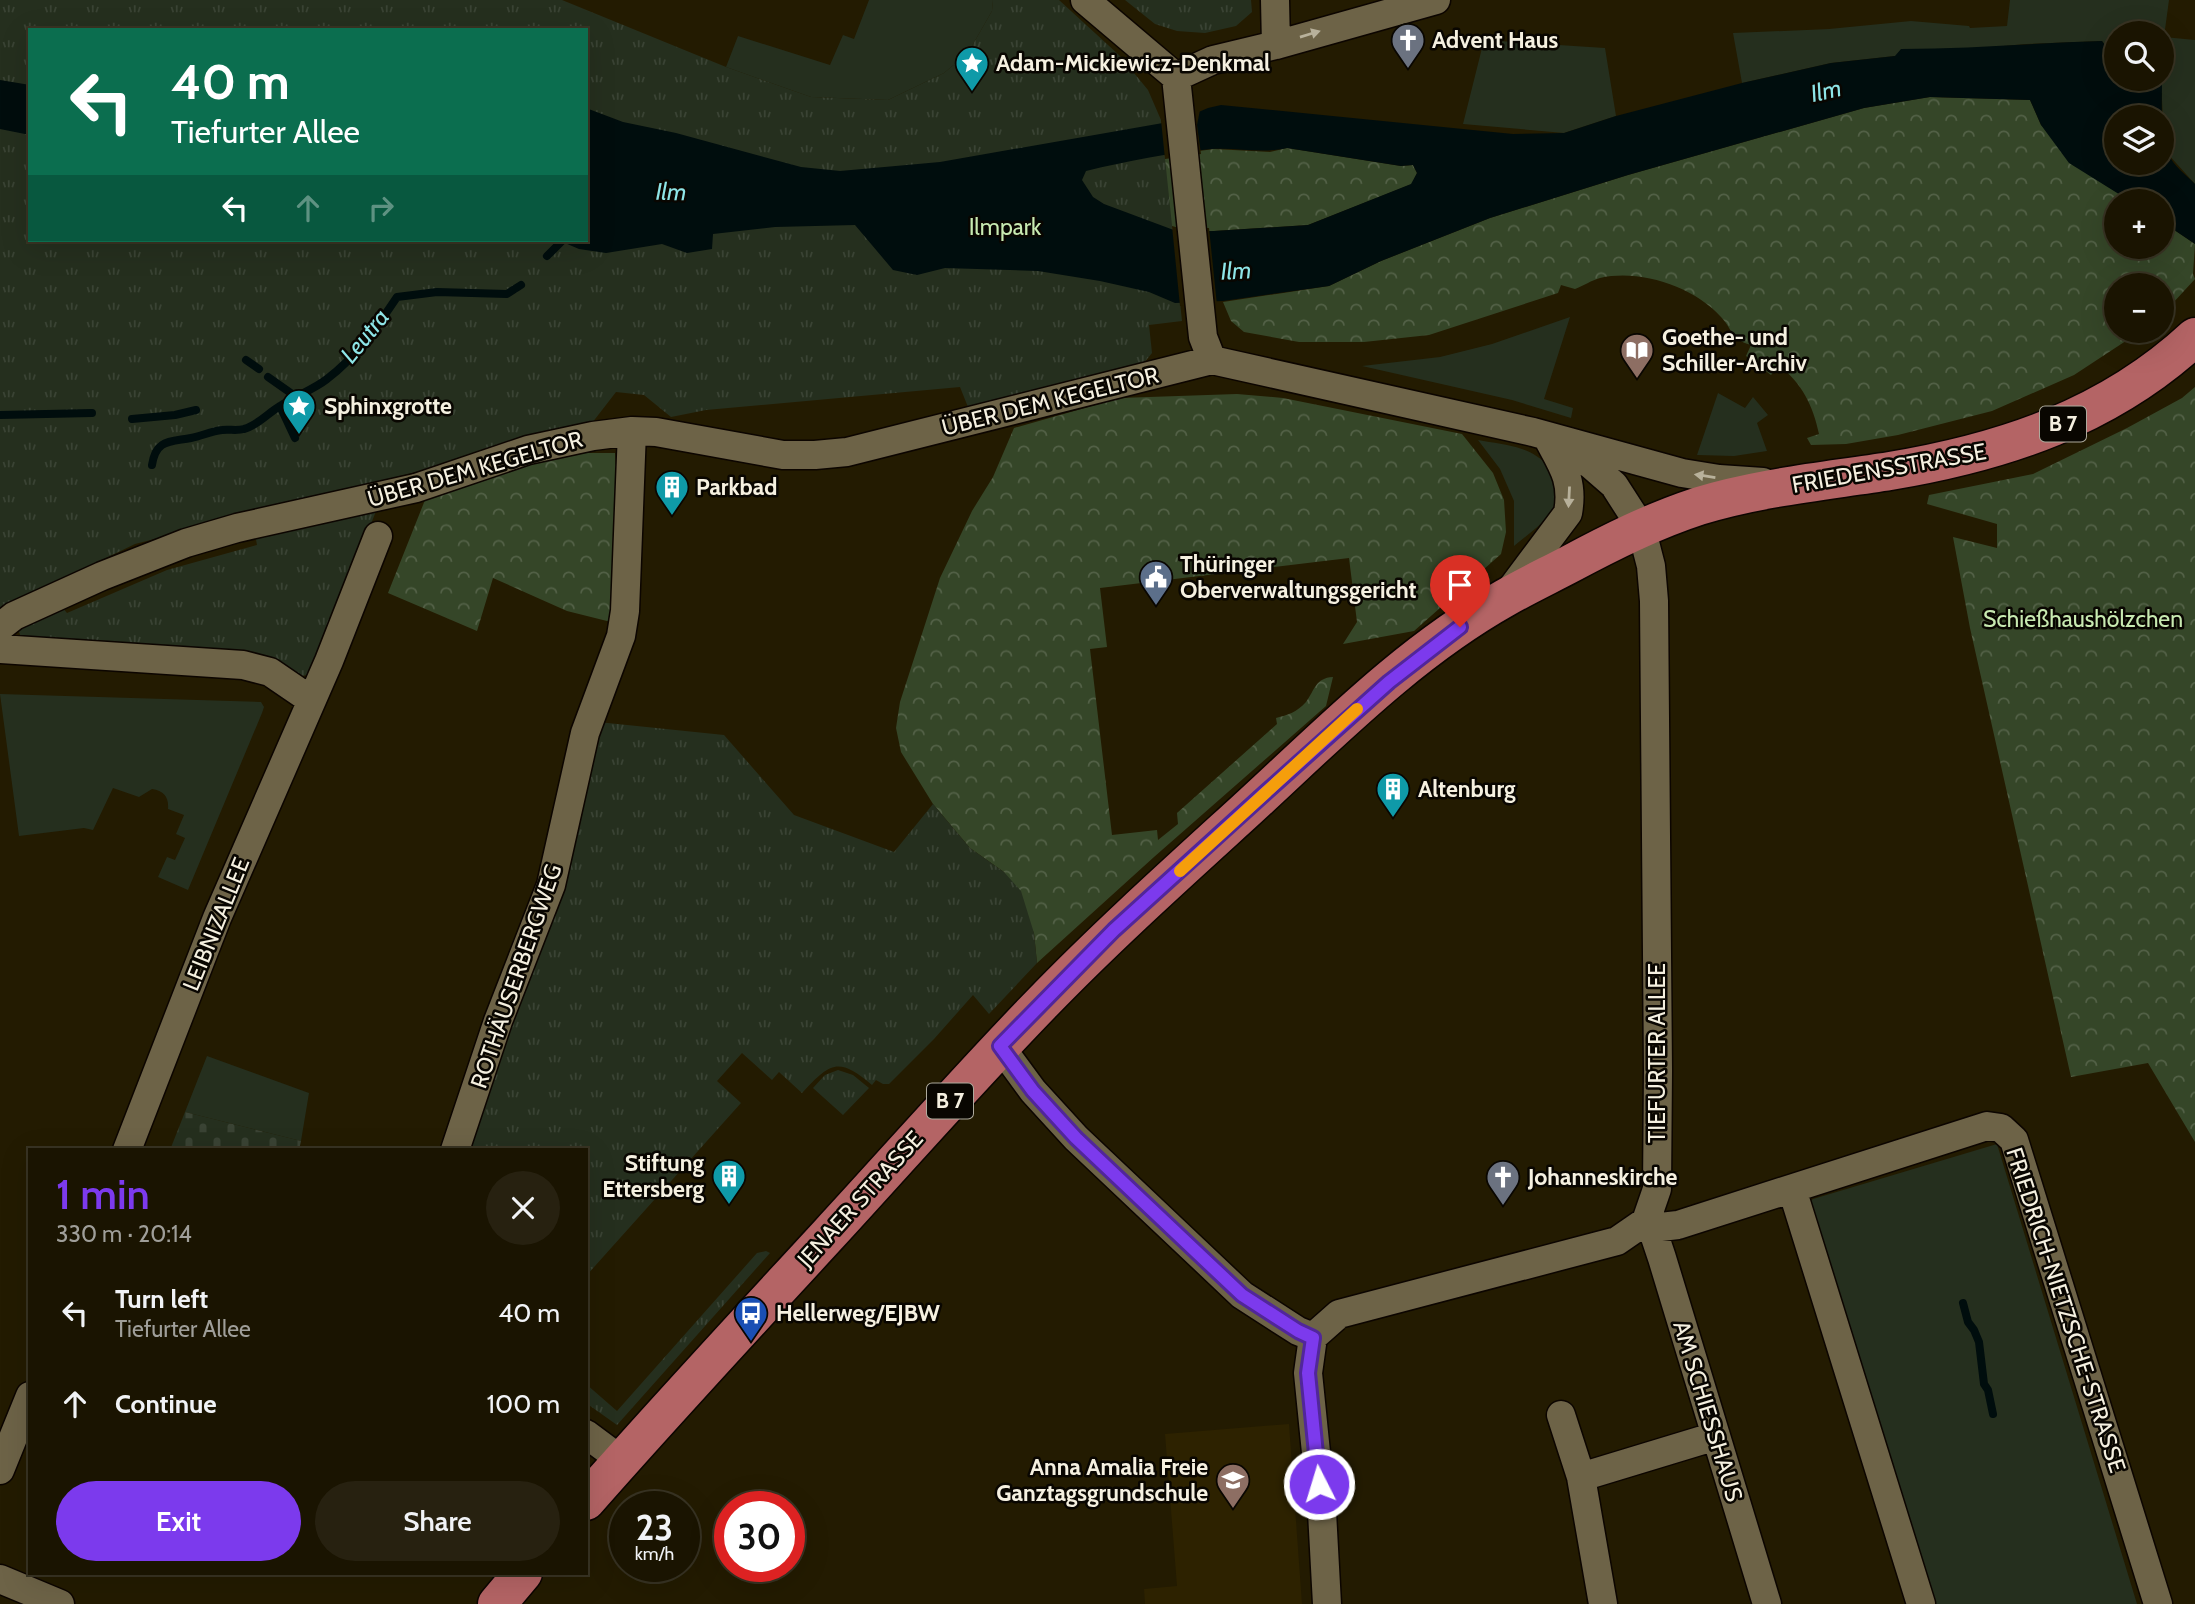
<!DOCTYPE html>
<html lang="en">
<head>
<meta charset="utf-8">
<style>
  :root { --surface:#1a1401; --page:#272110; --text:#f1f3f6; --muted:#9f9e99; --line:#383323; --accent:#7c3aed }
  body { margin:0; font-family:Cabin,sans-serif; background:var(--page); color:var(--text); height:100vh; display:flex; flex-direction:column; font-size:26px; white-space:nowrap }
  * { box-sizing:border-box; margin:0 }
  p { font-size:23px; color:var(--muted) }
  .icon { flex:none; width:38px; height:38px; fill:none; stroke:currentColor; stroke-width:2; stroke-linecap:round; stroke-linejoin:round }
  .map { position:relative; flex:1; overflow:hidden }
  .details { position:absolute; left:28px; top:1148px; width:560px; height:427px; display:flex; flex-direction:column; background:var(--surface); border-radius:0px; box-shadow:0 7px 28px #0002,0 0 0 2px var(--line) }
  .details>* { flex:none }
  .top-card { position:absolute; left:28px; top:28px; width:560px; height:214px; border-radius:0px; box-shadow:0 7px 28px #0002,0 0 0 2px var(--line); background:#0b6e4f; color:#fff; overflow:hidden }
  .controls { position:absolute; left:2104px; top:21px; display:grid; gap:14px }
  .controls a { display:grid; place-items:center; width:70px; height:70px; border-radius:50%; background:var(--surface); box-shadow:0 7px 28px #0002,0 0 0 2px var(--line); font-size:35px }
  .speed { position:absolute; left:609px; top:1491px; display:flex; gap:14px; font-size:35px; font-weight:700; text-align:center }
  .speed>* { display:grid; place-content:center; width:91px; height:91px; border-radius:50%; background:var(--surface); box-shadow:0 7px 28px #0002,0 0 0 2px var(--line); line-height:1 }
  .speed small { font-size:18px; font-weight:400 }
  .speed .limit { border:10px solid #d22; background:#fff; color:#111 }
  .pin { position:absolute; display:grid; place-items:center; width:60px; height:60px; color:#fff; margin:-72px -30px; border-radius:50% 50% 50% 0; rotate:-45deg; box-shadow:0 0 7px #0007 }
  .pin .icon { rotate:45deg }
  .me { position:absolute; width:77px; margin:-38px; rotate:355deg; stroke-linejoin:round; filter:drop-shadow(0 0 5px #0008) }
  .turn { display:flex; align-items:center; gap:24px; height:147px; padding:0 28px; font-size:32px }
  .turn .icon { width:91px; height:91px; stroke-width:2.5 }
  .turn b { display:block; font-size:49px; line-height:60px }
  .lanes { display:flex; align-items:center; height:66px; padding:0 28px; background:#0003; justify-content:center; gap:35px; direction:ltr }
  .lanes .off { opacity:.35 }
  .round { display:grid; place-items:center; flex:none; width:74px; height:74px; border-radius:37px; background:var(--page) }
  .summary { display:flex; align-items:center; justify-content:space-between; height:119px; padding:0 28px }
  h1 { font-size:42px; font-weight:600; line-height:52px; color:var(--accent) }
  .action { display:flex; gap:14px; margin-top:auto; padding:14px 28px }
  .action a { flex:1; height:80px; border-radius:42px; background:var(--accent); color:#fff; font-size:28px; font-weight:600; line-height:80px; text-align:center }
  .action a+a { background:var(--page); color:var(--text) }
  ul { padding:0; list-style:none }
  li { display:flex; align-items:center; gap:21px; height:91px; padding:0 28px }
  li div { flex:1 }
  li b { display:block; font-size:26px }
  li em { font-style:normal }
  .map>svg:first-child { display:block }
  .built { fill:#2d2200 }
  .green { fill:#252f1e }
  .forest { fill:url(#forest-crowns) }
  .cemetery { fill:url(#cemetery-stones) }
  .park { fill:url(#park-tufts); fill-rule:evenodd }
  .water { fill:#000d0d; fill-rule:evenodd }
  .pier { fill:#231b01 }
  .lines { fill:none; stroke-linecap:round; stroke-linejoin:round }
  .stream { stroke:#000d0d; stroke-width:8 }
  .street-casing { stroke:#0c0500; stroke-width:31 }
  .primary-casing { stroke:#0c0500; stroke-width:41 }
  .street { stroke:#6d6347; stroke-width:28 }
  .primary { stroke:#b46465; stroke-width:38 }
  .oneway { fill:#b8b19b }
  .route-casing { stroke:#51269a; stroke-width:18 }
  .route { stroke:#7c3aed; stroke-width:12 }
  .slow { stroke:#f59e0b; stroke-width:12 }
  .labels { text-anchor:middle; stroke-width:5; stroke-linejoin:round; paint-order:stroke }
  .shield { fill:#090601; stroke:#aeaa9d; stroke-width:2 }
  .shield-label { font-size:21px; font-weight:bold; fill:#f5f0e0 }
  .poi-label { font-size:23px; font-weight:bold; fill:#f5f0e0; stroke:#090601; text-anchor:start }
  .park-label { font-size:23px; fill:#c8eab1; stroke:#090601 }
  .street-label { font-size:23px; fill:#f5f0e0; stroke:#090601 }
  .water-label { font-size:24px; font-style:italic; fill:#8ee5e7; stroke:#090601 }
</style>
</head>
<body>
<div class="map">
<svg width="2195" height="1604" viewBox="0 0 2195 1604">
  <defs>
    <pattern id="forest-crowns" width="20" height="18" patternUnits="userSpaceOnUse" patternTransform="scale(1.75)"><rect width="20" height="18" fill="#354628"/><path d="M2 6a3 3 0 1 1 6 0M12 15a3 3 0 1 1 6 0" fill="none" stroke="#536147"/></pattern>
    <pattern id="cemetery-stones" width="16" height="16" patternUnits="userSpaceOnUse" patternTransform="scale(1.75)"><rect width="16" height="16" fill="#252f1e"/><path d="M2 7V4a2 2 0 0 1 4 0v3zM10 15v-3a2 2 0 0 1 4 0v3z" fill="#3a4334"/></pattern>
    <pattern id="park-tufts" width="24" height="20" patternUnits="userSpaceOnUse" patternTransform="scale(1.75)"><rect width="24" height="20" fill="#252f1e"/><path d="M3 7l-1-3M5 7V3M7 7l1-3M15 17l-1-3M17 17v-4M19 17l1-3" fill="none" stroke="#3a4334"/></pattern>
  </defs>
  <rect width="100%" height="100%" fill="#231b01"/>
  <path class="built" d="M1289 1424 1302 1604H1145L1144 1589 1177 1586 1165 1434Z"/>
  <path class="green" d="M869 0H993L992 11 968 53 944 73 888 100 811 97 726 67 738 36 830 65 843 35 854 39Z
    M2010 0H2169L2164 37 2195 40V184L2167 153 2163 121 2161 80 2131 82 2129 79H2161V33H2116V60L2102 41 2026 44 1895 56 1831 63 1742 83 1733 33 1829 29 1911 21 1969 26 1970 28 2007 26Z
    M1484 40 1605 48 1616 116 1564 133 1463 124Z
    M1570 317 1544 399 1573 408 1571 418 1512 400 1362 366 1440 357 1492 344Z
    M1718 393 1745 408 1753 397 1768 415 1757 423 1767 451 1734 456 1697 455Z
    M1478 440C1493 443 1508 444 1522 449 1544 456 1565 478 1556 503 1550 520 1528 534 1514 546V501L1500 469Z
    M0 694 261 702 264 707 262 713 188 890 158 877 167 857 175 860 185 838 176 834 184 815 168 809C169 797 164 791 152 789L139 797 113 788 93 830 84 828 19 836Z
    M207 1056 309 1093 301 1141 185 1112Z
    M1997 1144 2137 1604H1930L1809 1202 1813 1199Z"/>
  <path class="forest" d="M1930 97 2030 100 2041 125 2131 201H2116V247H2161V221L2195 244 2193 274 2195 279 2161 316V285H2116V331H2141L2074 375 1992 411 1898 435 1846 444 1811 445 1807 438 1819 434C1813 405 1802 384 1779 365L1771 375 1746 356 1751 345C1728 338 1735 332 1721 317 1693 286 1640 269 1600 278 1592 280 1583 286 1575 289L1561 285 1558 293 1429 335 1364 342H1299L1244 332 1231 321 1223 302 1329 286 1381 261 1490 218 1628 175 1864 108Z
    M1287 148 1401 166 1413 165 1417 173 1412 184 1308 225 1214 231 1179 232 1104 204 1125 161 1214 149 1270 152Z
    M2195 387V1142L2148 1063 2071 1077 1970 628 1953 537 1997 548V524L1927 504 1929 495 2033 474 2127 428 2182 398Z
    M1237 394 1283 398 1462 434 1493 473 1504 500 1506 532 1501 554 1414 631 1343 644 1357 622 1349 558 1100 588 1107 647 1090 649 1112 835 1157 830 1158 840 1178 824 1177 813 1277 724 1276 718C1288 715 1297 712 1306 702 1315 690 1315 678 1333 677L1326 706 1154 857 1037 963 1034 933 1004 872 970 848 933 804 901 752 896 728 900 702 940 578 972 511 993 477 1014 428 1120 398Z
    M564 453H615L620 525 611 622 567 611 493 578 477 631 388 593 425 500 523 461Z"/>
  <path class="cemetery" d="M185 1112 301 1141 299 1150H170Z"/>
  <path class="park" d="M0 0H562L726 67 811 97 888 100 944 73 968 53 992 11 993 0H1059L1120 56 1148 90 1161 120 1182 321 1149 325 1152 353 1139 369 968 407 960 387 706 410 671 417 644 395 616 392 585 432 451 463 135 544 0 609ZM30 30H586V240H30Z
    M1125 0H1251L1252 12 1236 26 1205 33 1177 31 1155 24Z
    M378 506 317 662 308 675 294 677 21 637 17 627 60 605 67 613 167 570 257 545 255 534Z
    M598 722 724 735 794 815 894 852 933 804 970 848 1004 872 1021 891 1034 933 1037 963 989 1014 973 995 934 1039 889 1084H883L876 1080 872 1085C838 1056 830 1063 802 1093L779 1072 772 1080 742 1053 717 1081 741 1103 586 1276V1150H464Z
    M838 1070 853 1075 869 1088 843 1115 813 1088 825 1075Z
    M766 1251 770 1253 617 1425 586 1403V1384L617 1411 757 1253Z"/>
  <path class="water" d="M2102 41 2116 60V79H2129L2131 82 2162 80C2162 98 2160 139 2168 154 2174 166 2186 175 2195 184V244L2161 221V201H2130L2069 163 2041 125 2030 100 1930 97 1864 108 1628 175 1490 218 1381 261 1329 286 1223 301 1175 303 1149 292 1100 281 1038 271 945 268 917 275 893 270 855 225 775 227 713 234 712 249 687 253 662 244 606 253 579 249 558 240H586V108L623 122 676 133 801 167 840 171 940 162 1180 120 1208 108 1221 105 1513 134 1564 133 1616 116 1742 83 1831 63 1895 56 1901 49C1968 49 2035 43 2102 41ZM2116 117H2161V163H2116ZM1287 148 1401 166 1413 165 1417 173 1411 184 1308 225 1214 231 1179 232 1104 204 1093 197 1082 180 1086 171C1127 161 1169 153 1211 149 1237 147 1261 154 1287 148Z
    M0 80 30 85V135L0 129Z"/>
  <path class="pier" d="M1200 110 1197 125 1201 154 1165 159 1161 120Z
    M1172 226 1179 228H1209L1217 305 1180 306Z"/>
  <g class="lines">
    <path class="stream" d="M547 256 563 240
      M246 360 259 369
      M268 377 295 396
      M280 406 295 438
      M0 415 92 413
      M132 419 175 415 196 410
      M152 465C156 439 170 442 191 438 202 436 211 431 222 430 229 429 237 431 244 429 257 426 268 413 280 406 295 396 313 390 327 379 355 358 377 327 397 297L437 292 507 294 521 285
      M1963 1303 1968 1322 1974 1330 1979 1342 1984 1384 1988 1390 1993 1414"/>
    <defs>
      <path id="street" d="M1085 0 1176 77 1203 337 1212 360
        M1275 0 1276 45
        M1176 77 1213 60 1276 45 1436 0
        M1509 592 1568 513C1574 480 1562 465 1547 437
        M0 627 14 616 102 576 186 543 237 528 416 488 528 450 593 436 632 431 656 432 783 455H815L847 452 1212 360 1533 432 1682 473 1719 479 1763 482
        M0 649 243 665 270 672 311 700
        M1000 1046 1033 1091 1076 1138 1242 1295 1298 1331 1313 1337
        M127 1150 217 918 329 661 378 536
        M455 1150 498 1021 551 885 585 733 621 636 625 611 632 431
        M1792 1189 1921 1604
        M1646 1221 1652 1228 1662 1258 1767 1604
        M1652 1228 1678 1225 1987 1126 2001 1128 2014 1140 2158 1604
        M1561 1415 1581 1477 1603 1604
        M586 1434 621 1460
        M0 1470 30 1396
        M1581 1477 1716 1436
        M0 1579 60 1604
        M1327 1604 1322 1512 1308 1373 1313 1337 1339 1314 1617 1241 1646 1221 1657 1189 1658 1071 1654 601 1651 566 1641 527 1614 485 1591 465 1566 448"/>
      <path id="primary" d="M586 1501C665 1411 747 1323 828 1235 899 1158 969 1078 1043 1002 1107 936 1176 874 1244 812 1326 737 1407 653 1505 598 1526 586 1547 576 1568 565 1611 542 1653 521 1699 506 1761 487 1827 481 1890 471 2004 452 2109 417 2195 337
        M497 1604 523 1573"/>
    </defs>
    <use href="#street" class="street-casing"/>
    <use href="#primary" class="primary-casing"/>
    <use href="#street" class="street"/>
    <use href="#primary" class="primary"/>
  </g>
  <defs><path id="oneway-solid" d="M-6-.8H1V-3.2L6.5 0L1 3.2V.8H-6Z" transform="scale(1.75)"/></defs>
  <g class="oneway">
    <use href="#oneway-solid" transform="translate(1310 34) rotate(-17)"/>
    <use href="#oneway-solid" transform="translate(1705 476) rotate(-171)"/>
    <use href="#oneway-solid" transform="translate(1569 497) rotate(93)"/>
  </g>
  <g class="lines">
    <defs>
      <path id="route" d="M1319 1484 1308 1373 1313 1338 1298 1331 1242 1295 1076 1138 1033 1091 1000 1046 1114 930 1265 793 1389 682 1460 627"/>
    </defs>
    <use href="#route" class="route-casing"/>
    <use href="#route" class="route"/>
    <path class="slow" d="M1180 871 1357 709"/>
  </g>
  <defs>
    <symbol id="church-pin" viewBox="-11 -11 22 30"><path d="M0 17L-7.5 6A9.5 9.5 0 1 1 7.5 6Z" fill="#6b7280" stroke="#090601"/><path d="M-1.2-6h2.4v3.5h3.3v2.4h-3.3V6h-2.4V-.1h-3.3v-2.4h3.3Z" fill="#fff"/></symbol>
    <symbol id="sight-pin" viewBox="-11 -11 22 30"><path d="M0 17L-7.5 6A9.5 9.5 0 1 1 7.5 6Z" fill="#0f9aa8" stroke="#090601"/><path d="M0-6L1.8-2.2L6-1.7L2.9 1.2L3.7 5.4L0 3.3L-3.7 5.4L-2.9 1.2L-6-1.7L-1.8-2.2Z" fill="#fff"/></symbol>
    <symbol id="library-pin" viewBox="-11 -11 22 30"><path d="M0 17L-7.5 6A9.5 9.5 0 1 1 7.5 6Z" fill="#8d6e63" stroke="#090601"/><path d="M-6-4Q-3-5.5-.7-3.5V5Q-3 3-6 4ZM6-4Q3-5.5 .7-3.5V5Q3 3 6 4Z" fill="#fff"/></symbol>
    <symbol id="building-pin" viewBox="-11 -11 22 30"><path d="M0 17L-7.5 6A9.5 9.5 0 1 1 7.5 6Z" fill="#0f9aa8" stroke="#090601"/><path d="M-4-6H4V6H1V3H-1V6H-4ZM-2.5-4.3h1.7v1.8h-1.7ZM.8-4.3h1.7v1.8H.8ZM-2.5-1h1.7V.8h-1.7ZM.8-1h1.7V.8H.8Z" fill="#fff"/></symbol>
    <symbol id="civic-pin" viewBox="-11 -11 22 30"><path d="M0 17L-7.5 6A9.5 9.5 0 1 1 7.5 6Z" fill="#5c6f8a" stroke="#090601"/><path d="M-.6-6.5H3V-4.5H.6V-3L4-1V1h2V6H-6V1h2V-1L-.6-3ZM-1.2 2.5V6h2.4V2.5Z" fill="#fff"/></symbol>
    <symbol id="bus-pin" viewBox="-11 -11 22 30"><path d="M0 17L-7.5 6A9.5 9.5 0 1 1 7.5 6Z" fill="#1a4fb4" stroke="#090601"/><path d="M-5-6H5V4H4V6H2V4H-2V6H-4V4H-5ZM-3.5-4V0h7V-4ZM-3.5 1.2v1.5H-2V1.2ZM2 1.2v1.5H3.5V1.2Z" fill="#fff"/></symbol>
    <symbol id="school-pin" viewBox="-11 -11 22 30"><path d="M0 17L-7.5 6A9.5 9.5 0 1 1 7.5 6Z" fill="#8d6e63" stroke="#090601"/><path d="M0-5L7-2L0 1L-7-2ZM-4 1L0 2.5L4 1V4Q0 6-4 4Z" fill="#fff"/></symbol>
  </defs>
  <g fill-rule="evenodd">
    <use href="#church-pin" x="1389" y="21" width="38" height="52"/>
    <use href="#sight-pin" x="953" y="44" width="38" height="52"/>
    <use href="#library-pin" x="1618" y="331" width="38" height="52"/>
    <use href="#sight-pin" x="280" y="387" width="38" height="52"/>
    <use href="#building-pin" x="653" y="468" width="38" height="52"/>
    <use href="#civic-pin" x="1137" y="558" width="38" height="52"/>
    <use href="#building-pin" x="1374" y="770" width="38" height="52"/>
    <use href="#building-pin" x="710" y="1157" width="38" height="52"/>
    <use href="#church-pin" x="1484" y="1158" width="38" height="52"/>
    <use href="#bus-pin" x="732" y="1294" width="38" height="52"/>
    <use href="#school-pin" x="1214" y="1461" width="38" height="52"/>
  </g>
  <g class="labels">
    <g class="shield">
      <rect x="2040" y="406.5" width="46" height="35" rx="5"/>
      <rect x="927" y="1083.5" width="46" height="35" rx="5"/>
    </g>
    <g class="shield-label">
      <text x="2063" y="431">B 7</text>
      <text x="950" y="1108">B 7</text>
    </g>
    <g class="poi-label">
      <text x="1432" y="48">Advent Haus</text>
      <text x="996" y="71">Adam-Mickiewicz-Denkmal</text>
      <text x="1662" y="345">Goethe- und<tspan x="1662" dy="26">Schiller-Archiv</tspan></text>
      <text x="324" y="414">Sphinxgrotte</text>
      <text x="696" y="495">Parkbad</text>
      <text x="1180" y="572">Thüringer<tspan x="1180" dy="26">Oberverwaltungsgericht</tspan></text>
      <text x="1418" y="797">Altenburg</text>
      <text x="704" y="1171" text-anchor="end">Stiftung<tspan x="704" dy="26">Ettersberg</tspan></text>
      <text x="1528" y="1185">Johanneskirche</text>
      <text x="776" y="1321">Hellerweg/EJBW</text>
      <text x="1208" y="1475" text-anchor="end">Anna Amalia Freie<tspan x="1208" dy="26">Ganztagsgrundschule</tspan></text>
    </g>
    <g class="park-label">
      <text x="1005" y="235">Ilmpark</text>
      <text x="2083" y="627">Schießhaushölzchen</text>
    </g>
    <g class="street-label">
      <text transform="translate(1050 401) rotate(-14)" y="8">ÜBER DEM KEGELTOR</text>
      <text transform="translate(1889 468) rotate(-10)" y="8">FRIEDENSSTRASSE</text>
      <text transform="translate(475 469) rotate(-16)" y="8">ÜBER DEM KEGELTOR</text>
      <text transform="translate(216 924) rotate(-68)" y="8">LEIBNIZALLEE</text>
      <text transform="translate(516 976) rotate(-71)" y="8">ROTHÄUSERBERGWEG</text>
      <text transform="translate(1657 1053) rotate(-90)" y="8">TIEFURTER ALLEE</text>
      <text transform="translate(860 1199) rotate(-48)" y="8">JENAER STRASSE</text>
      <text transform="translate(2066 1310) rotate(72)" y="8">FRIEDRICH-NIETZSCHE-STRASSE</text>
      <text transform="translate(1708 1411) rotate(73)" y="8">AM SCHIESSHAUS</text>
    </g>
    <g class="water-label">
      <text transform="translate(1826 91) rotate(-13)" y="8">Ilm</text>
      <text transform="translate(671 192) rotate(1)" y="8">Ilm</text>
      <text transform="translate(1236 271) rotate(-3)" y="8">Ilm</text>
      <text transform="translate(365 336) rotate(-51)" y="8">Leutra</text>
    </g>
  </g>
</svg>
<div class="controls">
<a><svg class="icon" aria-label="search" viewBox="0 0 24 24"><circle cx="10" cy="10" r="6"/><path d="M15 15l6 6"/></svg></a>
<a><svg class="icon" aria-label="layers" viewBox="0 0 24 24"><path d="M12 4l9 5-9 5-9-5zM3 14l9 5 9-5"/></svg></a>
<a>+</a>
<a>−</a>
</div>
<div class="speed"><div>23<small>km/h</small></div><div class="limit">30</div></div>
<div class="pin" style="left:1460px;top:627px;background:#d93025"><svg class="icon" aria-label="arrive" viewBox="0 0 24 24"><path d="M6 21V4h12l-3 4 3 4H6"/></svg></div>
<svg class="me" style="left:1319px;top:1484px" viewBox="-20 -20 40 40"><circle r="17" fill="#7c3aed" stroke="#fff" stroke-width="3"/><path d="M0-11L8 9 0 5-8 9z" fill="#fff"/></svg>
<div class="top-card">
<div class="turn"><svg class="icon" aria-label="left" viewBox="0 0 24 24"><path d="M17 20v-9H6M10 6l-5 5 5 5"/></svg><div><b>40 m</b>Tiefurter Allee</div></div>
<div class="lanes"><svg class="icon" aria-label="left" viewBox="0 0 24 24"><path d="M17 20v-9H6M10 6l-5 5 5 5"/></svg><svg class="icon off" aria-label="ahead" viewBox="0 0 24 24"><path d="M12 20V5M6 11l6-6 6 6"/></svg><svg class="icon off" aria-label="right" viewBox="0 0 24 24"><path d="M7 20v-9h11M14 6l5 5-5 5"/></svg></div>
</div>
<section class="details">
<div class="summary"><div><h1>1 min</h1><p>330 m · 20:14</p></div><a class="round"><svg class="icon" aria-label="close" viewBox="0 0 24 24"><path d="M6 6l12 12M18 6L6 18"/></svg></a></div>
<ul>
<li><svg class="icon" aria-label="left" viewBox="0 0 24 24"><path d="M17 20v-9H6M10 6l-5 5 5 5"/></svg><div><b>Turn left</b><p>Tiefurter Allee</p></div><em>40 m</em></li>
<li><svg class="icon" aria-label="ahead" viewBox="0 0 24 24"><path d="M12 20V5M6 11l6-6 6 6"/></svg><div><b>Continue</b></div><em>100 m</em></li>
</ul>
<div class="action"><a>Exit</a><a>Share</a></div>
</section>
</div>
</body>
</html>
